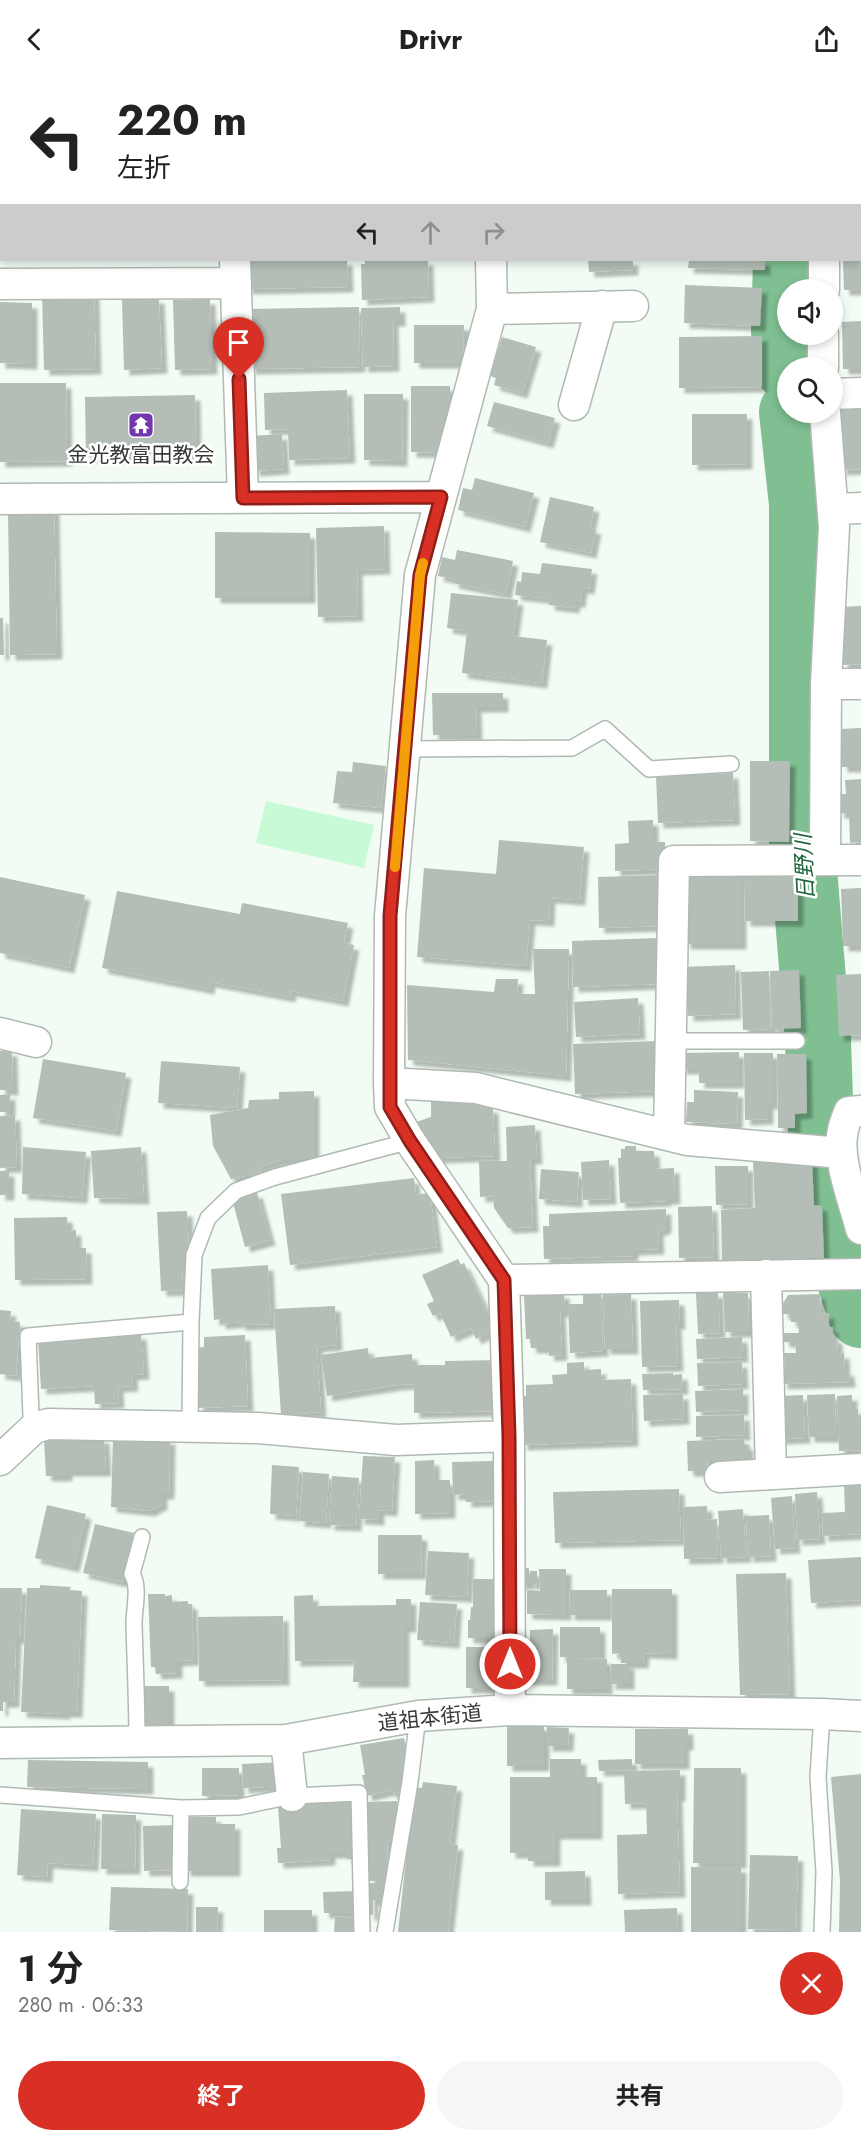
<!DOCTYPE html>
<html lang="ja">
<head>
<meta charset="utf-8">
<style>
  :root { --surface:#fff; --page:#f6f6f6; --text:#222; --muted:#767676; --accent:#d93025 }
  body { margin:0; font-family:Jost,"Noto Sans JP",sans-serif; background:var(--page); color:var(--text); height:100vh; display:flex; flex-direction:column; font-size:22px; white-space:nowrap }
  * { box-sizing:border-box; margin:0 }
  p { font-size:20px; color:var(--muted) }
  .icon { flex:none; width:33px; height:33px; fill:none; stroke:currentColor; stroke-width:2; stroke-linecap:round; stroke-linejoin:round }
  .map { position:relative; height:1854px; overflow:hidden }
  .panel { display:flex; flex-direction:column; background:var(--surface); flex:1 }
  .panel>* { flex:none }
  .hud { position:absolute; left:0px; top:0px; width:861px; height:183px; box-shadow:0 3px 9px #0003; background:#fff; color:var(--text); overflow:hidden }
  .tools { position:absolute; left:777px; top:201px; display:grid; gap:12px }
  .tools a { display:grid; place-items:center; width:66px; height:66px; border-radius:50%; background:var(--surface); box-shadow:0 3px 9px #0003; font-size:30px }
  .pin { position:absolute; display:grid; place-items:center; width:51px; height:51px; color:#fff; margin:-62px -26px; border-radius:50% 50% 50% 0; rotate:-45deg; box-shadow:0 0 6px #0007 }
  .pin .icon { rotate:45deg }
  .me { position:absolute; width:66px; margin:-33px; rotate:0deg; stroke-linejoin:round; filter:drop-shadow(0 0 4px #0008) }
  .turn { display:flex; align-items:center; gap:21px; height:126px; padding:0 18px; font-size:27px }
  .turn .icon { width:78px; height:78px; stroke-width:2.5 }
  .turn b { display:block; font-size:42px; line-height:51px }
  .lanes { display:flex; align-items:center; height:57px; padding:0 18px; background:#0003; justify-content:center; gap:30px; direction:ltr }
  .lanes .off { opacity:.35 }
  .round { display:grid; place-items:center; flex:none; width:63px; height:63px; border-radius:32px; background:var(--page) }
  .summary { display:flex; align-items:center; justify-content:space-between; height:102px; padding:0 18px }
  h1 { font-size:36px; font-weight:700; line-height:45px }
  .primary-button { display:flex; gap:12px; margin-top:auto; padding:12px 18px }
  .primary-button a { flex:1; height:69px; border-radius:36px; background:var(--accent); color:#fff; font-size:24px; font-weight:700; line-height:69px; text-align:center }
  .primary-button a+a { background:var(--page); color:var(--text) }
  header { display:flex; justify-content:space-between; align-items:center; height:78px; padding:0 18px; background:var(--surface); font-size:27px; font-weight:700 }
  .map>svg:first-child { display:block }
  .green { fill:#c7fad5 }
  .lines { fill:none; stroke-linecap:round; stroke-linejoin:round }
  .river { stroke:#7fbf92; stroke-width:66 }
  .building { fill:#b4bdb6; filter:url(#shadow) }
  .service-casing { stroke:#b0b9b2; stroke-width:18 }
  .minor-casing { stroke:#b0b9b2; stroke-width:33 }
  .service { stroke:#fff; stroke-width:15 }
  .minor { stroke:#fff; stroke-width:30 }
  .route-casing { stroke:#8d1f18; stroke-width:15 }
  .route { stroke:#d93025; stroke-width:10 }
  .slow { stroke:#f59e0b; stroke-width:10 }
  .labels { text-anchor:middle; stroke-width:5; stroke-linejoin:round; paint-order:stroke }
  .poi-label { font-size:21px; fill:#373b38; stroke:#fff }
  .street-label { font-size:21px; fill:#373b38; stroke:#fff }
  .water-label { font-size:22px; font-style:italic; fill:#1f653b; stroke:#fff }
</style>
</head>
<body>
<header><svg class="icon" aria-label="back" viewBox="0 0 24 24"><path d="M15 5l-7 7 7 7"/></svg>Drivr<svg class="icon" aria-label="share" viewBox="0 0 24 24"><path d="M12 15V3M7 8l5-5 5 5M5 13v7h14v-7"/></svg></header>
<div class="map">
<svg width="861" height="1854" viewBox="0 0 861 1854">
  <defs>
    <filter id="shadow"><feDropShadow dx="5.5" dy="5.5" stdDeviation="1.5" flood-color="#0004"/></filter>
  </defs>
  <rect width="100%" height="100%" fill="#f2fcf4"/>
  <path class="green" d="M266 723 374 747 364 790 256 765Z"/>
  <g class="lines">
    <path class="river" d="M793 2V0
      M786 182 784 254 788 290
      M792 334 802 426V767L818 962 822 1082 829 1138 861 1237"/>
  </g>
  <path class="building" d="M246 182H347L348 209 247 211Z
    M365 182H428L429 219 362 222 361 186H365Z
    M588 182H633V192L589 194Z
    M689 182H765V192L688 190Z
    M843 182H861V212H844Z
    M685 207 762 210 760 248 684 245Z
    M94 215 96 291 44 292 42 216Z
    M159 220 162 290 124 292 122 222Z
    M210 221 212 291 175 292 173 222Z
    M0 224 32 225V286L0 285Z
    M359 229 360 289 250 291 249 231Z
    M400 229V243H393L394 288 363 289 361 230Z
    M861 243V291H843L842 244Z
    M414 247H464L463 285H414Z
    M762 258V309L679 310V259Z
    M502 259 536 269 522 315 494 307 496 300 490 298Z
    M0 305H66L67 383 0 384Z
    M411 308H450V375L411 374Z
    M347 312 350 380 289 382 288 351 265 352 264 315Z
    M364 316H403L402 383 364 382Z
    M195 317 196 377 86 379 85 319Z
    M494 324 555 340 548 365 487 348Z
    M840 328H861V391L841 392Z
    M692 336H747V386L692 387Z
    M282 356 284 391 254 393 252 358Z
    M475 400 534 415 525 449 458 432 463 410 472 412Z
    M550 419 594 429 590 450 596 451 591 475 540 464Z
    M54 430 57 576 10 577 8 431Z
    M384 448 385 491 357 492 358 538 318 539 316 450Z
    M215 454 310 455V520H215Z
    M457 472 513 483 506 516 453 505 454 501 438 498 442 479 455 482Z
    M542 485 592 491 589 511 582 510 580 524H575L574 530 549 527 550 521 515 517 517 503 521 504 522 494 540 496Z
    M451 515 518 522 513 558 547 562 542 605 462 595 467 553 447 550Z
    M861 528V586L843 587 840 529Z
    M0 540H3L4 577H0Z
    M432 615H503V629H476L477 657H433Z
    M861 650V689H842L840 651Z
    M750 683H790L789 764 750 763Z
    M353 684 386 688 381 730 333 725 337 693 352 694Z
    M733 695 735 742 658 745 656 698Z
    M861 701V764L850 765 849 735H839L838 716H846L845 702Z
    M653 742V764H665L666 791 615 793V766L629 765 628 743Z
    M499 762 584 769 580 822 550 820 549 843 530 842 526 888 417 879 424 790 496 796Z
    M741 791V866H685L684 792Z
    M663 797 664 848 599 850 598 799Z
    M798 797V843H745L744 798Z
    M0 799 85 817 69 890 0 875Z
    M861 810V868H843L841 811Z
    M117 813 240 836 242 825 348 845 344 865 354 867 343 923 291 913 290 919 210 904 209 911 102 890Z
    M658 860 660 906 573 909 572 863Z
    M533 871H569L566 998 408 982 407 907 494 914 496 901H518L517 916H535Z
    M735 887 736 936 688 938V931H683L681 889Z
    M799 892 801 950 772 951 770 893Z
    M769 893 771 951 743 952 741 894Z
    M861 896V957L839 958 836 897Z
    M638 920 640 956 576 959 574 924Z
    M656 963 658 1013 575 1016 573 966Z
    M0 973H12L13 1012H0Z
    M739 974V1005H699V991H681V975Z
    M744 975H773V1026H768V1041L745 1042Z
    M777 976H806L807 1035 795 1036V1050H778Z
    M43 981 126 995 116 1053 33 1040Z
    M161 983 240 989 237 1030 158 1025Z
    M694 1012 738 1014 737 1046 686 1044 687 1024H694Z
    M314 1013V1082H281L260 1089 262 1094 231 1101 213 1068 210 1037 248 1030 249 1022 279 1021V1014Z
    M10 1016V1034H0V1017Z
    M431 1021 478 1022 479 1028 493 1030 495 1078 434 1080 416 1044 431 1039Z
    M15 1037 17 1089 0 1090V1038Z
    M535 1047 537 1081H530L533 1149 508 1150 494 1130 493 1118 480 1119 479 1083H507L506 1049Z
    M625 1068H636V1073H654L655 1091 674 1090 675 1121H666V1123L620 1125 618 1080H621V1071H625Z
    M23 1069 86 1074 82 1120 22 1116Z
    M141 1069 144 1121 94 1120 91 1073Z
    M609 1082 611 1121 583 1122 581 1084Z
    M812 1082 814 1127 822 1128 824 1180 722 1183 721 1132 755 1130 753 1083Z
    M715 1088H748V1126L716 1127Z
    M541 1091 579 1094 577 1124 539 1121Z
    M0 1093H9V1117H0Z
    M414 1100 416 1117 430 1115 437 1169 290 1187 281 1116Z
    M257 1114 270 1162 245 1169 232 1121Z
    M712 1128 714 1179 679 1180 678 1129Z
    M666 1131V1150L658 1153 659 1171 633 1172V1178L544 1181 543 1148H549V1136Z
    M187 1133 190 1195H182L183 1212 161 1213 157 1134Z
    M67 1139 68 1153 76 1152V1170H86L87 1201 15 1202 14 1140Z
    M458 1181 461 1187 464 1185 495 1251 476 1261 471 1250 451 1259 440 1235 433 1238 427 1226 434 1223 422 1197Z
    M268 1187 271 1246 240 1247V1244L220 1246V1241L214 1242 211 1191Z
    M583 1213H601L603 1273 570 1275 568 1226H583Z
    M718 1214 720 1255 698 1256 696 1215Z
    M723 1214 748 1215 749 1254H725Z
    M564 1215 565 1234H560L562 1277 549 1278 548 1270H531L530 1261H526L524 1217Z
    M631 1216 633 1271H605L603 1217Z
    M820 1216 821 1236 829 1235V1249H833V1260H837L838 1276 844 1275 845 1293H849L850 1304 782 1306V1294L785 1293 784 1275H796L795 1264H784L783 1255H799L798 1244H791L790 1236H783L782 1227 788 1217Z
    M679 1222 680 1246H676L678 1288 642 1289 640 1223Z
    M335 1228 337 1267 317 1269 321 1334 281 1337 274 1231Z
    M0 1232 11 1233 10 1243 20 1244 16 1298 0 1296Z
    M125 1255V1257L141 1256 144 1296 132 1297 133 1308 118 1309 119 1325 95 1326 94 1308 41 1311 38 1261Z
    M245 1257 248 1328 198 1330 195 1270 204 1269V1259Z
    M742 1259 743 1279 697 1281 696 1261Z
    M368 1270 369 1280 412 1276 413 1287H445V1283L502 1282 496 1333 414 1335V1306L397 1307 327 1318 321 1277Z
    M584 1284V1292L601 1291V1302L631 1301 633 1363 522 1367 521 1318H526V1307L553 1306 552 1297 567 1296V1285Z
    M742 1284 743 1306 698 1308 697 1285Z
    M673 1295V1297L682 1296 683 1311 643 1312 642 1296Z
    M743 1311V1332L696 1334 695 1313Z
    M683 1316 684 1341 644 1343 643 1317Z
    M835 1316 836 1359H809L807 1317Z
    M803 1317 805 1360 780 1361 779 1318Z
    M852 1317V1331H858V1339H861V1372L839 1373 837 1318Z
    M744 1337 745 1357 696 1359V1338Z
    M104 1360 106 1393H67V1398H46L44 1362Z
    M113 1360 170 1361 169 1416H162V1426L150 1433 111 1429Z
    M744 1361 745 1367H748V1382L707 1383 708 1393H688L687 1363Z
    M363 1378 395 1379 392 1433 379 1432V1442L359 1441Z
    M434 1382 435 1402H450V1435L415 1436V1383Z
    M494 1383 495 1423 466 1424V1416L453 1417 452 1384Z
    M272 1387 299 1389 296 1438 270 1436Z
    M303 1394 329 1396 326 1445 299 1443Z
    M332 1398 359 1400 356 1448 329 1447Z
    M844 1407H861V1456L823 1458 822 1435 845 1434Z
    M679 1411 681 1462 555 1465 553 1414Z
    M817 1414 820 1461 797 1462 795 1416Z
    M792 1418 795 1470 775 1471 771 1420Z
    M47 1427 86 1436 74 1489 35 1480Z
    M707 1428 708 1442 717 1441 718 1480 684 1481 683 1429Z
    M743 1431 746 1479 721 1480 718 1433Z
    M769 1437 771 1478 748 1479 746 1438Z
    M95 1446 134 1455 122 1504 83 1495Z
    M378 1457H422L421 1496H378Z
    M428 1473 469 1475 467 1519 425 1517Z
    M861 1479V1522L811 1525 808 1482Z
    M520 1490H529V1506H520Z
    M539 1491H566V1537L527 1536V1512L540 1513Z
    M530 1493H537V1506H530Z
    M786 1495 790 1616 740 1617 736 1496Z
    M473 1501H496L495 1560H468V1542H470L471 1529H473Z
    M40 1507 71 1509 70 1512 82 1513 77 1634H65V1636L21 1634 27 1510H40Z
    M0 1510H22L20 1560H16L14 1624H3V1633H0Z
    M612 1511H672V1576L644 1575 643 1585H621L620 1575 612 1576Z
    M570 1512H607V1537H569Z
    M148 1516H165V1518L172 1517V1524L188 1523V1526H192L194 1582 177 1583V1595L156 1596 155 1589H151Z
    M313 1517V1528L396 1527V1521H411V1549H404V1604H353L354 1582 295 1583 294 1518Z
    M420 1524 457 1526 454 1565 417 1562Z
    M283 1538 284 1602 199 1603 198 1539Z
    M560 1549H600V1579H560Z
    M553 1551 552 1602H518L519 1566H530V1552Z
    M466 1569H504L503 1610H466Z
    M567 1580 607 1581V1611H567Z
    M611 1586H629V1606H610Z
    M140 1608H169V1648H140Z
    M507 1647H544V1688H507Z
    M547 1649 569 1650 568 1668H547Z
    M635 1651H688V1667H684V1686H635Z
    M404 1660 409 1684 404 1713 391 1716V1712L367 1718 362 1697H365L360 1667Z
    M550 1681H581V1699H597V1756H555V1783H528V1775H510V1699H550Z
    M632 1681V1692L599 1693 598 1682Z
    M28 1682 148 1684V1711L27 1709Z
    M283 1684 284 1708 243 1710 242 1686Z
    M202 1690H239V1717L202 1718Z
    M694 1690H741V1785H693Z
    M680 1692V1718H677L680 1814 618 1816 617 1757 647 1756 646 1725 625 1726 624 1693Z
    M861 1696V1854H839L840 1803 831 1699Z
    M423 1704 457 1708 450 1766 458 1767 448 1854H398L414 1709 422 1710Z
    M352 1719 356 1781H347V1775H330V1782L278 1785 277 1770H281L278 1729H280V1725Z
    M397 1723 398 1765H387L388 1803H369L367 1724Z
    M21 1731 96 1736 93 1788 48 1785 47 1799 17 1797Z
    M102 1736 136 1737 135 1791H101Z
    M186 1739H216V1746H235V1793H185Z
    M176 1747 177 1792 144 1793 143 1748Z
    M750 1777 798 1778 796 1852 748 1851Z
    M691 1789H741V1854H691Z
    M585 1793 586 1822H545V1794Z
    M368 1805H386L383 1822H373V1837H369Z
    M111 1809 188 1811 187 1854 109 1852Z
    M357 1813V1835H324L323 1814Z
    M196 1829H218L217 1854H196Z
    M677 1830 678 1854H625L624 1832Z
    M264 1832H312V1854H264Z
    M335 1838 355 1840 353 1854H334Z"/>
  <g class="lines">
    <defs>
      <path id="service" d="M406 671 572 670 605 651 649 691 731 686
        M670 963H797
        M190 1348 191 1244 194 1177 208 1140 236 1113 275 1099 410 1063
        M34 1350 31 1338 28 1258 191 1244
        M137 1664C137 1624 135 1585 134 1546 134 1530 140 1509 132 1496L142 1459
        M0 1717 181 1730 239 1729 292 1718 359 1715 362 1854
        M180 1804 181 1730
        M385 1854 410 1704 418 1638
        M822 1854 824 1794 818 1699 822 1636"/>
      <path id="minor" d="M229 0V2
        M487 0 488 2
        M825 2V0
        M860 75H861
        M235 182 243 420
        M491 182 492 231 420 497 390 838 389 1005 390 1029 410 1063 504 1202 509 1358 510 1632
        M0 206 236 205
        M824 212V182
        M492 231 633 228
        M823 290V256
        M832 316 861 315
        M574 327 602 228
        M825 334 834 449 826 606 825 782
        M0 421 441 419
        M833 431 861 430
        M826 606H861
        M0 955 36 964
        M389 1005 476 1010 687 1062 842 1075
        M861 1033 849 1034C847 1040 844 1046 843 1052 836 1080 854 1124 861 1151
        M669 1057 674 783 861 782
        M766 1197 771 1396
        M504 1202 861 1196
        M0 1382 34 1350 48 1346 258 1350 396 1362 509 1358
        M720 1399 861 1391
        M286 1662 292 1718
        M0 1665 286 1662 418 1638 510 1632 822 1636 861 1638"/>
    </defs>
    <use href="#service" class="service-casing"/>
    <use href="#minor" class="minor-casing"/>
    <use href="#service" class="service"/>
    <use href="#minor" class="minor"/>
  </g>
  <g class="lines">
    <defs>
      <path id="route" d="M239 301 243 420 441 419 420 497 390 838V1029L410 1063 504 1202 509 1358 510 1586"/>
    </defs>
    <use href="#route" class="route-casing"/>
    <use href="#route" class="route"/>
    <path class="slow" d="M395 789 420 497 423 485"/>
  </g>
  <defs>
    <symbol id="temple-square" viewBox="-11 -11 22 22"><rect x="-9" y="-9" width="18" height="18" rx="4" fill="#7237ad" stroke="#fff"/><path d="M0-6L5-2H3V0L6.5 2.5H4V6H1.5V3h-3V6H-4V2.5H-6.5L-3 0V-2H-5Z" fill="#fff"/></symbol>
  </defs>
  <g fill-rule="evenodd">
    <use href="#temple-square" x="126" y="332" width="30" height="30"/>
  </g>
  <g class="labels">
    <g class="poi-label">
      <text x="141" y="384">金光教富田教会</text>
    </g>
    <g class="street-label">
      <text transform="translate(430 1640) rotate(-6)" y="7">道祖本街道</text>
    </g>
    <g class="water-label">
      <text transform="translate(804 789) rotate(-93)" y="8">日野川</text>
    </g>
  </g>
</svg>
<div class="tools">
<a><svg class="icon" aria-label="sound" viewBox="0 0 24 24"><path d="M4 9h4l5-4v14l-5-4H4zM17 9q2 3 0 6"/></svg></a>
<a><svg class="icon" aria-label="search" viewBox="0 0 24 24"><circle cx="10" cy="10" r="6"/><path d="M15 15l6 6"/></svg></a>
</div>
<div class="pin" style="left:239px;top:301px;background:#d93025"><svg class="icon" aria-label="arrive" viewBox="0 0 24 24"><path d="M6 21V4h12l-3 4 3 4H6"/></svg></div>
<svg class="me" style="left:510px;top:1586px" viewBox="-20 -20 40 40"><circle r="17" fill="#d93025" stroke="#fff" stroke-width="3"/><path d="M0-11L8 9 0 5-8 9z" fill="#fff"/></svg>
<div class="hud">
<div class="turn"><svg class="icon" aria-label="left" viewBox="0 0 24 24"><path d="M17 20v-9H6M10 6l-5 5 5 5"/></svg><div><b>220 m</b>左折</div></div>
<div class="lanes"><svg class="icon" aria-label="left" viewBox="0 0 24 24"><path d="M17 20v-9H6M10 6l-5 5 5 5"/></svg><svg class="icon off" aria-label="ahead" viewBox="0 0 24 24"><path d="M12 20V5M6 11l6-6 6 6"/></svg><svg class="icon off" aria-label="right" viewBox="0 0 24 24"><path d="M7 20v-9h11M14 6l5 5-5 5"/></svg></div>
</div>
</div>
<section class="panel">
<div class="summary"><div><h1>1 分</h1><p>280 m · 06:33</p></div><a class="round" style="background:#d93025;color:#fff"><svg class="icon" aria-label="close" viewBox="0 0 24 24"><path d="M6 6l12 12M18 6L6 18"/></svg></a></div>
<div class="primary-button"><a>終了</a><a>共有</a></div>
</section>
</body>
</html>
